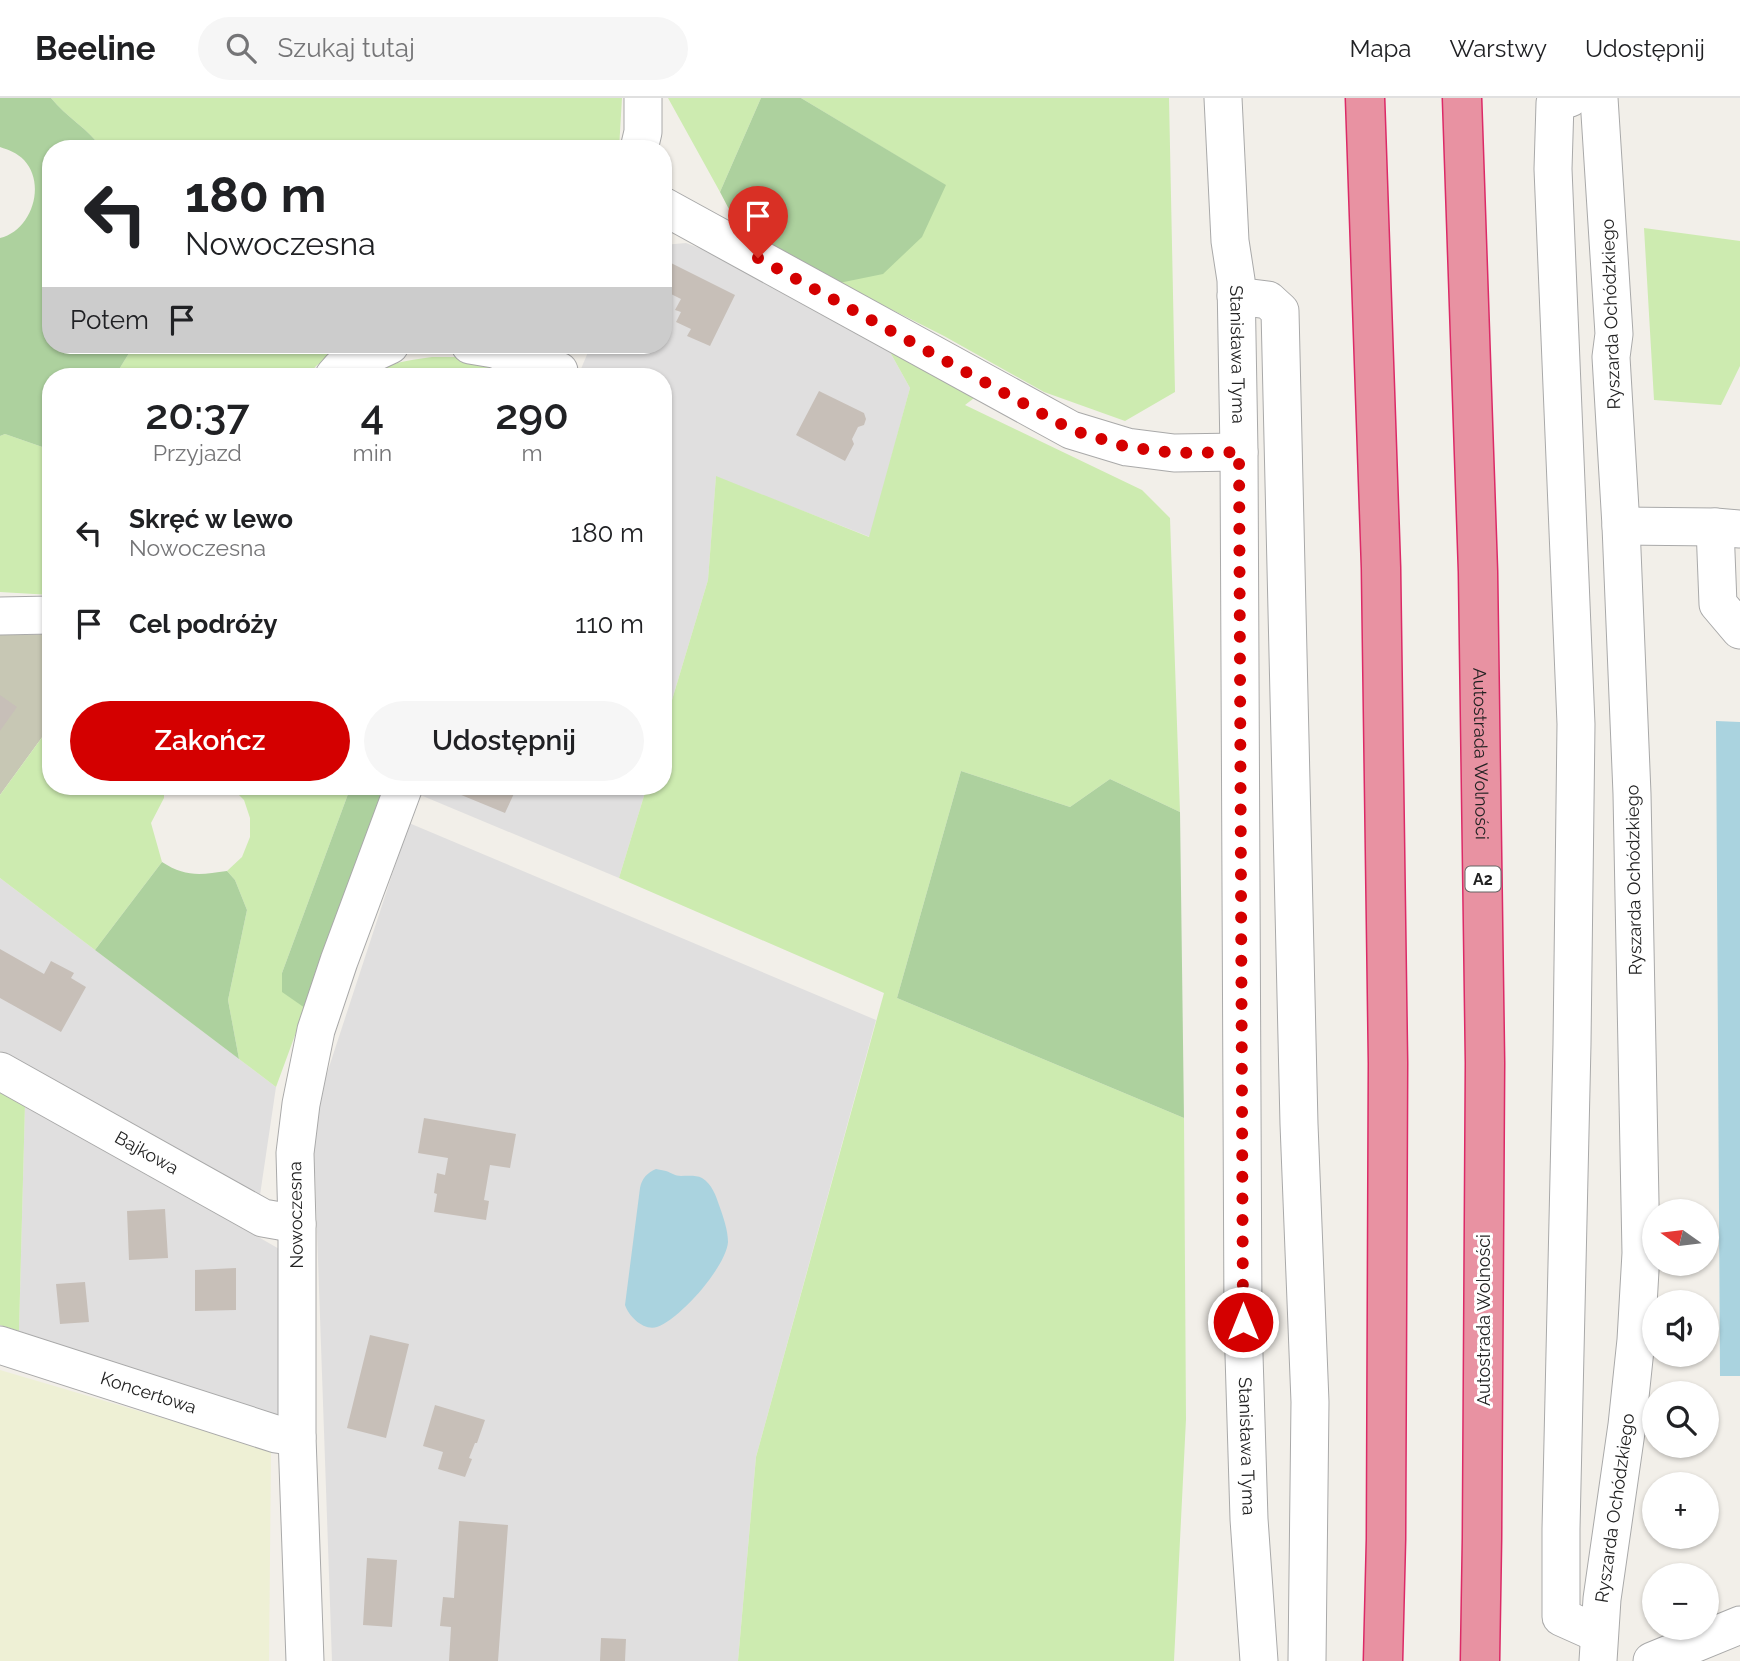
<!DOCTYPE html>
<html lang="pl">
<head>
<meta charset="utf-8">
<style>
  :root { --surface:#fff; --page:#f6f6f6; --text:#202124; --muted:#757577; --line:#e0e0e0; --accent:#d40000 }
  body { margin:0; font-family:Raleway,sans-serif; background:var(--page); color:var(--text); height:100vh; display:flex; flex-direction:column; font-size:26px; white-space:nowrap }
  * { box-sizing:border-box; margin:0 }
  p { font-size:23px; color:var(--muted) }
  .icon { flex:none; width:38px; height:38px; fill:none; stroke:currentColor; stroke-width:2; stroke-linecap:round; stroke-linejoin:round }
  .map { position:relative; flex:1; overflow:hidden }
  .drawer { position:absolute; left:42px; top:270px; width:630px; height:427px; display:flex; flex-direction:column; background:var(--surface); border-radius:28px; box-shadow:0 2px 5px #0004 }
  .drawer>* { flex:none }
  .banner { position:absolute; left:42px; top:42px; width:630px; height:214px; border-radius:28px; box-shadow:0 2px 5px #0004; background:#fff; color:var(--text); overflow:hidden }
  .needle { width:46px; rotate:284deg }
  .tools { position:absolute; left:1642px; top:1101px; display:grid; gap:14px }
  .tools a { display:grid; place-items:center; width:77px; height:77px; border-radius:50%; background:var(--surface); box-shadow:0 2px 5px #0004; font-size:35px }
  .pin { position:absolute; display:grid; place-items:center; width:60px; height:60px; color:#fff; margin:-72px -30px; border-radius:50% 50% 50% 0; rotate:-45deg; box-shadow:0 0 7px #0007 }
  .pin .icon { rotate:45deg }
  .me { position:absolute; width:77px; margin:-38px; rotate:0deg; stroke-linejoin:round; filter:drop-shadow(0 0 5px #0008) }
  .turn { display:flex; align-items:center; gap:24px; height:147px; padding:0 28px; font-size:32px }
  .turn .icon { width:91px; height:91px; stroke-width:2.5 }
  .turn b { display:block; font-size:49px; line-height:60px }
  .then { display:flex; align-items:center; height:66px; padding:0 28px; background:#0003; gap:14px; font-size:26px }
  .eta { display:flex; justify-content:space-evenly; align-items:center; height:119px; text-align:center }
  .eta b { font-size:42px; font-weight:600; line-height:49px }
  .button { display:flex; gap:14px; margin-top:auto; padding:14px 28px }
  .button a { flex:1; height:80px; border-radius:42px; background:var(--accent); color:#fff; font-size:28px; font-weight:600; line-height:80px; text-align:center }
  .button a+a { background:var(--page); color:var(--text) }
  ul { padding:0; list-style:none }
  li { display:flex; align-items:center; gap:21px; height:91px; padding:0 28px }
  li div { flex:1 }
  li b { display:block; font-size:26px }
  li em { font-style:normal }
  header { display:flex; align-items:center; gap:42px; box-sizing:border-box; height:98px; padding:0 35px; background:var(--surface); border-bottom:2px solid var(--line) }
  header strong { font-size:33px }
  nav { display:flex; gap:38px; margin-inline-start:auto; font-size:24px }
  .search { width:490px; height:63px; background:var(--page); display:flex; align-items:center; gap:18px; box-sizing:border-box; padding:0 24px; border-radius:38px; color:var(--muted); font-size:26px }
  .map>svg:first-child { display:block }
  .residential { fill:#e0dfdf }
  .construction { fill:#c7c7b4 }
  .farmland { fill:#eef0d5 }
  .grass { fill:#cdebb0 }
  .forest { fill:#add19e }
  .water { fill:#aad3df }
  .building { fill:#c7bfb8 }
  .lines { fill:none; stroke-linecap:round; stroke-linejoin:round }
  .minor-casing { stroke:#a9a9a9; stroke-width:39 }
  .highway-casing { stroke:#dc2a67; stroke-width:41 }
  .minor { stroke:#fff; stroke-width:37 }
  .highway { stroke:#e892a2; stroke-width:38 }
  .route { stroke:#d40000; stroke-width:12; stroke-dasharray:0 21.6 }
  .labels { text-anchor:middle; stroke-width:6; stroke-linejoin:round; paint-order:stroke }
  .shield { fill:#fff; stroke:#646464; stroke-width:2 }
  .shield-label { font-size:16px; font-weight:bold; fill:#222 }
  .street-label { font-size:18px; fill:#222; stroke:#fff }
</style>
</head>
<body>
<header>
<strong>Beeline</strong>
<div class="search"><svg class="icon" aria-label="search" viewBox="0 0 24 24"><circle cx="10" cy="10" r="6"/><path d="M15 15l6 6"/></svg>Szukaj tutaj</div>
<nav><a>Mapa</a><a>Warstwy</a><a>Udostępnij</a></nav>
</header>
<div class="map">
<svg width="1740" height="1563" viewBox="0 0 1740 1563">
  <rect width="100%" height="100%" fill="#f2efe9"/>
  <path class="residential" d="M686 145 715 156 890 254 910 290 870 439 716 379 708 482 663 632V278H578L591 247H663V147Z
    M421 688H647L619 780 418 696Z
    M409 725 876 922 756 1359 738 1563H332L313 1018Z
    M0 780 276 989 260 1097 0 953Z
    M25 1006 281 1152 287 1323 19 1233Z"/>
  <path class="construction" d="M0 533 19 537 51 536V627L0 697Z"/>
  <path class="farmland" d="M0 1272 271 1352 269 1563H0Z"/>
  <path class="grass" d="M51 0H622L619 51H102C89 31 66 19 51 0Z
    M668 0H761L720 94Z
    M801 0H1169L1175 294 1125 323 1044 294 944 238 839 185 945 87Z
    M1644 130 1740 143V268L1721 307 1654 302Z
    M134 247H344L316 268 308 278H115Z
    M890 254 978 297 965 307 1142 392 1170 420 1180 714 1110 681 1070 709 961 673 897 900 1184 1020 1186 1321 1174 1563H738L756 1359 884 895 619 780 647 688H663V632L708 482 716 378 869 439 910 290Z
    M432 259H463L501 274 500 278H367C386 265 409 262 432 259Z
    M5 336 51 352V497L0 494V338Z
    M51 627V688H164V700L151 725 162 764 95 852 0 780V697Z
    M230 688H351L282 875 305 910 276 989 239 961 228 902 247 812 235 782 227 773 242 759 250 739V720L244 702Z
    M0 992 25 1006 19 1233 0 1227Z"/>
  <path class="forest" d="M0 0H51C66 19 89 31 102 51H51V247H134L115 278H51V352L5 336 0 338V140C31 133 47 87 24 62 17 55 9 52 0 49Z
    M761 0H801L946 87 922 139 883 176 839 185 743 138 720 94Z
    M961 673 1070 709 1110 681 1180 714 1184 1020 897 900Z
    M351 688H387L305 910 282 894V875Z
    M162 764C185 779 200 777 227 773L235 782 247 812 228 902 239 961 95 852Z"/>
  <path class="water" d="M1716 623 1740 624V1278H1720Z
    M656 1071C659 1072 663 1072 666 1073 672 1075 675 1078 681 1078 688 1078 696 1077 702 1080 712 1086 716 1098 719 1107 723 1118 728 1132 728 1144 726 1169 680 1221 657 1229 644 1233 629 1219 625 1207L640 1090C642 1080 647 1075 656 1071Z"/>
  <path class="building" d="M669 164 735 197 710 248 687 238 691 231 676 224 681 214 675 212 681 201 663 192V175Z
    M819 293 864 315 866 321 864 327 858 329 852 341 854 346 845 363 796 337Z
    M0 597 17 609 0 633Z
    M457 688H515L517 689 505 715 454 694Z
    M0 851 44 876 51 863 74 875 71 880 86 889 61 934 0 900Z
    M424 1020 516 1036 510 1070 490 1067 484 1102 489 1103 486 1122 434 1114 437 1096 434 1095 437 1075 445 1077 448 1060 418 1055Z
    M165 1111 168 1160 129 1162 127 1113Z
    M236 1170V1212L195 1213V1172Z
    M85 1184 89 1224 60 1226 56 1186Z
    M370 1237 409 1246 386 1340 347 1330Z
    M435 1307 485 1322 477 1345H475L469 1360 472 1361 465 1379 438 1371 443 1354 423 1348Z
    M459 1423 508 1427 498 1563H449L451 1529 440 1528 443 1499 454 1500Z
    M367 1460 397 1462 392 1529 363 1527Z
    M601 1540 626 1541 625 1563H600Z"/>
  <g class="lines">
    <defs>
      <g id="minor">
        <path id="s1" d="M1223 0 1230 143 1236 182 1239 354 1243 1224 1249 1421 1259 1563"/>
        <path d="M1570 0 1555 5 1553 71 1576 626 1572 946 1561 1431V1519L1599 1536"/>
        <path d="M639 51 643 34V0"/>
        <path d="M663 108 1071 332 1127 349 1174 355 1239 354"/>
        <path d="M1236 198 1268 202 1280 213 1299 1026 1310 1304 1307 1563"/>
        <path d="M470 247 494 251 559 273"/>
        <path d="M334 278 341 270 390 247"/>
        <path d="M1621 428 1715 429 1740 431"/>
        <path d="M1715 429 1718 506 1740 532"/>
        <path d="M0 518 51 517"/>
        <path id="s2" d="M0 973 263 1120 297 1126"/>
        <path id="s3" d="M0 1247 276 1336 297 1339"/>
        <path d="M305 1563 297 1339V1126L295 1055 301 1006 316 932 339 863 404 688"/>
        <path id="s4" d="M1598 1563 1602 1501 1627 1327 1636 1242 1641 1155 1632 696 1621 428 1611 259 1614 236 1599 0"/>
        <path d="M1652 1563 1740 1527"/>
      </g>
      <g id="highway">
        <path d="M1365 0 1381 470 1388 965 1386 1441 1383 1563"/>
        <path id="s5" d="M1462 0 1478 474 1485 965 1482 1440 1480 1563"/>
      </g>
    </defs>
    <use href="#minor" class="minor-casing"/>
    <use href="#highway" class="highway-casing"/>
    <use href="#minor" class="minor"/>
    <use href="#highway" class="highway"/>
  </g>
  <g class="lines">
    <path class="route" d="M758 160 1072 332 1127 349 1174 355 1239 354 1243 1224"/>
  </g>
  <g class="labels">
    <rect class="shield" x="1465.5" y="768.5" width="35" height="25" rx="5"/>
    <g class="shield-label">
      <text x="1483" y="787">A2</text>
    </g>
    <g class="street-label">
      <text transform="translate(1611 216) rotate(-92)" y="6">Ryszarda Ochódzkiego</text>
      <text dy="6" stroke="none"><textPath href="#s1" startOffset="257">Stanisława Tyma</textPath></text>
      <text dy="6" stroke="none"><textPath href="#s5" startOffset="656">Autostrada Wolności</textPath></text>
      <text transform="translate(1634 782) rotate(-91)" y="6">Ryszarda Ochódzkiego</text>
      <text dy="6" stroke="none"><textPath href="#s2" startOffset="168">Bajkowa</textPath></text>
      <text transform="translate(296 1117) rotate(-91)" y="6">Nowoczesna</text>
      <text transform="translate(1484 1222) rotate(-90)" y="6">Autostrada Wolności</text>
      <text dy="6" stroke="none"><textPath href="#s3" startOffset="156">Koncertowa</textPath></text>
      <text dy="6" stroke="none"><textPath href="#s1" startOffset="1349">Stanisława Tyma</textPath></text>
      <text dy="6" stroke="none"><textPath href="#s4" startOffset="154">Ryszarda Ochódzkiego</textPath></text>
    </g>
  </g>
</svg>
<div class="tools">
<a><svg class="needle" viewBox="-14 -14 28 28"><path d="M0-13l5 13h-10z" fill="#e53935"/><path d="M0 13l5-13h-10z" fill="#757577"/></svg></a>
<a><svg class="icon" aria-label="sound" viewBox="0 0 24 24"><path d="M4 9h4l5-4v14l-5-4H4zM17 9q2 3 0 6"/></svg></a>
<a><svg class="icon" aria-label="search" viewBox="0 0 24 24"><circle cx="10" cy="10" r="6"/><path d="M15 15l6 6"/></svg></a>
<a>+</a>
<a>−</a>
</div>
<div class="pin" style="left:758px;top:160px;background:#d93025"><svg class="icon" aria-label="arrive" viewBox="0 0 24 24"><path d="M6 21V4h12l-3 4 3 4H6"/></svg></div>
<svg class="me" style="left:1243px;top:1224px" viewBox="-20 -20 40 40"><circle r="17" fill="#d40000" stroke="#fff" stroke-width="3"/><path d="M0-11L8 9 0 5-8 9z" fill="#fff"/></svg>
<div class="banner">
<div class="turn"><svg class="icon" aria-label="left" viewBox="0 0 24 24"><path d="M17 20v-9H6M10 6l-5 5 5 5"/></svg><div><b>180 m</b>Nowoczesna</div></div>
<div class="then">Potem<svg class="icon" aria-label="arrive" viewBox="0 0 24 24"><path d="M6 21V4h12l-3 4 3 4H6"/></svg></div>
</div>
<section class="drawer">
<div class="eta">
<div><b>20:37</b><p>Przyjazd</p></div>
<div><b>4</b><p>min</p></div>
<div><b>290</b><p>m</p></div>
</div>
<ul>
<li><svg class="icon" aria-label="left" viewBox="0 0 24 24"><path d="M17 20v-9H6M10 6l-5 5 5 5"/></svg><div><b>Skręć w lewo</b><p>Nowoczesna</p></div><em>180 m</em></li>
<li><svg class="icon" aria-label="arrive" viewBox="0 0 24 24"><path d="M6 21V4h12l-3 4 3 4H6"/></svg><div><b>Cel podróży</b></div><em>110 m</em></li>
</ul>
<div class="button"><a>Zakończ</a><a>Udostępnij</a></div>
</section>
</div>
</body>
</html>
